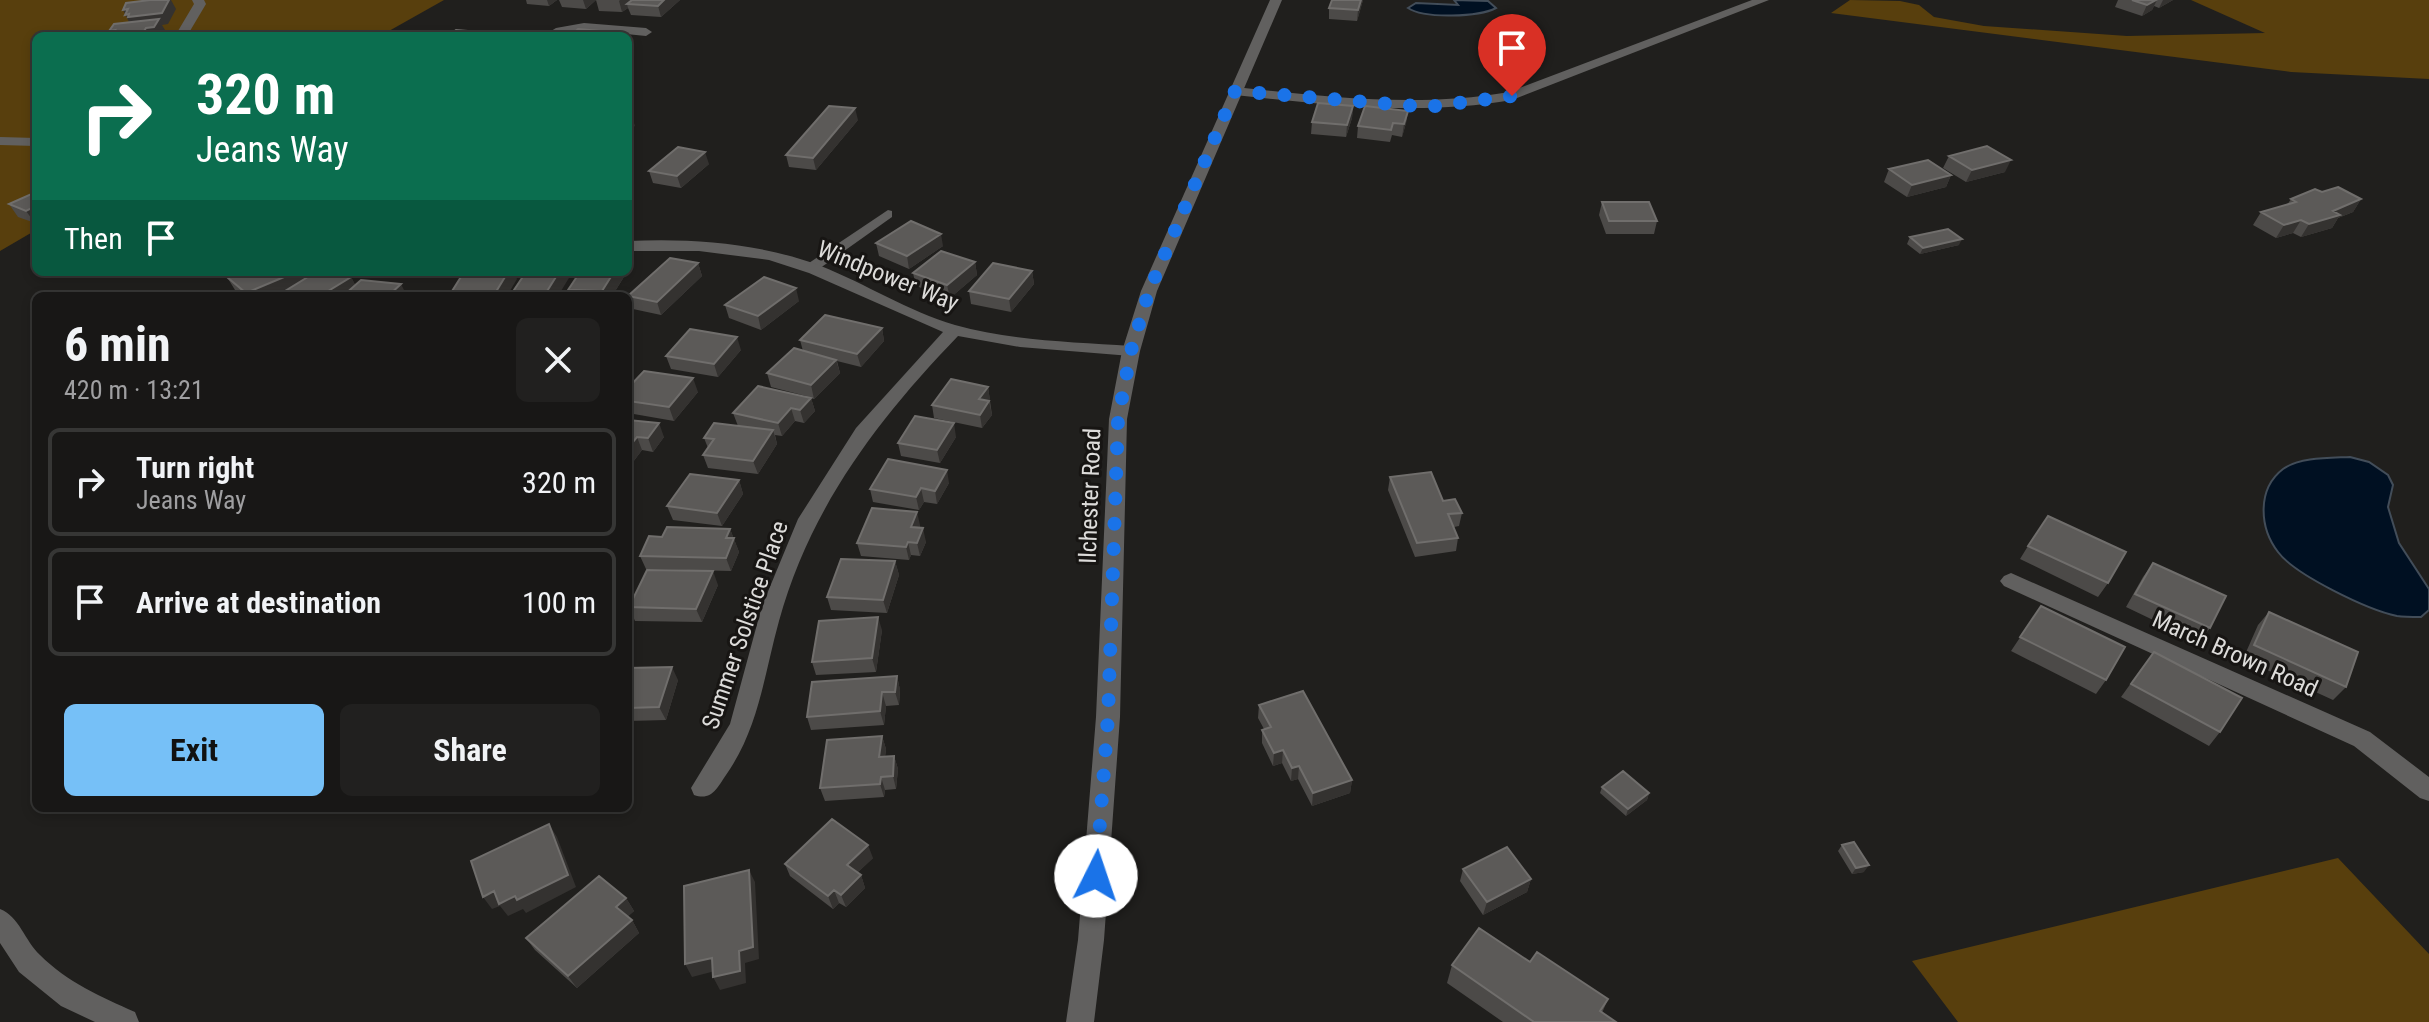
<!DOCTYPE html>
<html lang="en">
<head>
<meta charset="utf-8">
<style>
  :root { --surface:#181716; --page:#21201f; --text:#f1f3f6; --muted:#9f9fa1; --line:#363635; --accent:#76c0f7 }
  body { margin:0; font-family:"Roboto Condensed",sans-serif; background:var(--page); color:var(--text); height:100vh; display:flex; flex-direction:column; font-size:30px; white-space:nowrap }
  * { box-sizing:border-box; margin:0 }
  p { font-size:26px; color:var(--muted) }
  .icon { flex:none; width:44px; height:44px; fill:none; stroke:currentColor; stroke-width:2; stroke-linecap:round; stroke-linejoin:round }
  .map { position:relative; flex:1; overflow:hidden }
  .panel { position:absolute; left:32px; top:292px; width:600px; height:520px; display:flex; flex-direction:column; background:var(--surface); border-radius:12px; box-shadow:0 4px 12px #0003,0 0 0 2px var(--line) }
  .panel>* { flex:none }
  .guide { position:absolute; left:32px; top:32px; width:600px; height:244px; border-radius:12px; box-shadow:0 4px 12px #0003,0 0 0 2px var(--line); background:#0b6e4f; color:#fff; overflow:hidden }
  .pin { position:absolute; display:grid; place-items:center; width:68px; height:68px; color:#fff; margin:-82px -34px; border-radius:50% 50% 50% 0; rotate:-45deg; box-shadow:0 0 8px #0007 }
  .pin .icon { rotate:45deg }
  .me { position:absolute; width:88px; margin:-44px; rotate:4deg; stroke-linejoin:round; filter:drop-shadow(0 0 6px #0008) }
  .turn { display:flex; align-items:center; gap:28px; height:168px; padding:0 32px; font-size:36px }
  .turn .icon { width:104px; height:104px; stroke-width:2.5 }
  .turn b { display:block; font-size:56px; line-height:68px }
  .then { display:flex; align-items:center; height:76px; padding:0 32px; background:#0003; gap:16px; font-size:30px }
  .round { display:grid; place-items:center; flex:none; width:84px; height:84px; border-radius:12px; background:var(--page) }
  .headline { display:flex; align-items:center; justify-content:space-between; height:136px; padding:0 32px }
  h1 { font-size:48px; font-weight:700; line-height:60px }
  .button { display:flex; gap:16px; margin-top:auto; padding:16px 32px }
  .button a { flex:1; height:92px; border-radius:12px; background:var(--accent); color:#111; font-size:32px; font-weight:700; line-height:92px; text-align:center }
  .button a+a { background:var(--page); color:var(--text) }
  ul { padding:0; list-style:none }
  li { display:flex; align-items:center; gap:24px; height:108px; margin:0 16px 12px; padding:0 16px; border:4px solid var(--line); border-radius:12px }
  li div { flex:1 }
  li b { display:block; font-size:30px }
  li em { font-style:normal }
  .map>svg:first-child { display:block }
  .green { fill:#583f0d }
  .water { fill:#001022; stroke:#424d59; stroke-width:2 }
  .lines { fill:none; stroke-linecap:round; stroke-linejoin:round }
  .service { fill:#61605f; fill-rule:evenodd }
  .minor { fill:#61605f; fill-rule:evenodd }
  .tertiary { fill:#61605f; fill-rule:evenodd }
  .wall { fill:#4c4a48 }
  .shaded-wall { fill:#343230 }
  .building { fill:#5c5a58; stroke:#706e6c; stroke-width:2 }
  .route { stroke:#1a73e8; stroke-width:14; stroke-dasharray:0 25.2 }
  .labels { text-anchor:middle; stroke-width:6; stroke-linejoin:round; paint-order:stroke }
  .street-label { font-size:24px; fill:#dddcda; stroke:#171513 }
</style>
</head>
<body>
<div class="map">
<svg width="2429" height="1022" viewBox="0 0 2429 1022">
  <rect width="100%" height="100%" fill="#201f1d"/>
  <path class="green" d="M0 0H444L380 36H36V230L0 251Z
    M1850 0 1900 1 1919 5 1934 17 1984 26 2127 36 2265 33 2191 0H2429V79L2291 72 1831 13Z
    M2338 858 2429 954V1022H1958L1912 961Z"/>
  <path class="water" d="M1454 0 1488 1 1496 8C1479 17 1424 19 1408 8L1416 3 1458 5Z
    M2350 457 2369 462 2388 475 2393 485 2388 507 2399 543 2429 589V610L2421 617C2413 617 2404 617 2397 616 2368 610 2295 575 2278 552 2259 527 2257 489 2283 469 2300 457 2330 458 2350 457Z"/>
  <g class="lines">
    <path class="service" d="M888 210 892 211V217L816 271H806V265Z"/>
    <path class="minor" d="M192 0H204L206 4 187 36H175L194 4Z
      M1752 0H1769L1512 100C1419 116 1328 105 1235 95L1228 91 1235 87C1327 97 1417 108 1509 92Z
      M584 23 646 28 652 32 646 36 596 31 543 36 556 28Z
      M0 137 36 138V146L0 145Z
      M628 241C693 238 759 243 821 266 866 284 908 311 955 325 1012 341 1073 342 1131 346L1140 351 1131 356 1020 347 958 336C878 419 810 508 779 621 764 675 759 728 726 775 717 788 712 801 694 795L691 788 730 724 762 606 798 519 856 428 943 332 809 273 769 260 699 251H628Z
      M2011 573 2370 732 2429 777V801L2420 798 2354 746 2004 586 2000 581 2004 576Z"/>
    <path class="tertiary" d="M1270 0H1282L1157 291 1140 351 1127 419 1120 717 1104 940 1094 1022H1066L1078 940 1096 717 1109 419 1122 351 1141 291Z
      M0 909C19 916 25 941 40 955 67 982 101 997 135 1012L139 1022H95L61 1006 19 972 0 943Z"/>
  </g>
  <path class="wall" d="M526 0H557L549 6 527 4Z
    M559 0H680L661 17 631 15 628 8 622 12 599 11 596 0 586 9 562 7Z
    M1332 0H1363L1357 21 1329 19V8Z
    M2118 0H2173L2159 8 2154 6 2152 10 2142 16 2115 7Z
    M1353 106 1352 118 1346 137 1311 134 1312 122Z
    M1408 111 1406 123 1402 137 1392 135 1390 142 1357 138 1358 126Z
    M858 120 816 170 789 167 786 155Z
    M1949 156 2005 172 1966 182 1943 168Z
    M709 164 681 188 653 183 649 171Z
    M1889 169 1951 175 1946 187 1907 197 1884 182Z
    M36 192V223H35L18 217 9 204Z
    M2322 192 2361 199 2353 212 2338 218 2332 228 2301 237 2293 233 2276 238 2253 225 2261 212 2287 205 2291 199Z
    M1602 202 1657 221 1654 234H1606L1599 215Z
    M1910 237 1959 245 1920 254 1907 244Z
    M876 243 943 246 909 269 879 256Z
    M975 262 977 275 950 298 916 286 913 273Z
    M698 263 702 276 661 315 633 309 628 296Z
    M1032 271 1034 284 1011 312 971 304 969 291Z
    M580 272H627L612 296H570L568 290Z
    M227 277H351L355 285 407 296H242L235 290Z
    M799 301 761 330 729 318 725 305Z
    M882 328 884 341 861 367 837 361 840 373 814 399 811 398 815 411 804 423 795 421 782 436 775 435 777 444 758 474 708 468 703 455 708 448 704 438 738 426 733 413 806 396 771 387 767 373 803 351 800 340Z
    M741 350 718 377 671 369 666 356Z
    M988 387 992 415 982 428 934 418 932 405Z
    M628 388 698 392 674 421 628 413Z
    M628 420 664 437 653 452 642 450 630 466H628Z
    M956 437 940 463 901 456 898 443Z
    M1390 477 1443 501 1462 513 1459 526 1454 527 1458 538 1456 551 1415 557 1388 490Z
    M739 480 743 494 722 526 673 520 667 506Z
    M949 483 937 504 924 502 919 510 873 502 870 489Z
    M920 525 919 528 926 542 920 556 911 555 909 560 861 556 857 543Z
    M730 529 739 552 731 571 646 569 640 556 662 537Z
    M2028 546 2108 583 2098 597 2020 559Z
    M895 561 899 575 887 613 831 610 827 597Z
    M2153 563 2210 628 2199 642 2126 607 2143 577Z
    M718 585 702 622 635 621 629 607Z
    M2041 606 2106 680 2096 694 2011 651Z
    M2269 612 2346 687 2333 700 2243 659 2258 625Z
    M882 630 876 672 816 675 812 662Z
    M2144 665 2220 732 2209 746 2121 697Z
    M628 668 678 680 666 720 628 721Z
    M897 676 900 690 899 705 886 706 884 725 811 730 807 717Z
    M1259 705 1352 780 1350 793 1312 806 1298 779 1291 781 1282 763 1273 766 1262 743V730L1264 729 1258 718Z
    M882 736 886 749 885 757 894 756 898 769 896 789 885 790 884 797 825 801 820 788Z
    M1602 787 1649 793 1647 800 1626 816 1600 793Z
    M1842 845 1864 872 1852 874 1838 851Z
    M873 858 858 872 861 875 865 888 846 907 839 903 833 909 790 876 785 864Z
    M1463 869 1531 879 1527 892 1483 915 1460 881Z
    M626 898 634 911 627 917 632 920 639 933 577 988 535 950 526 938Z
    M1530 962 1608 999 1602 1013 1616 1022H1503L1447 983 1452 965Z"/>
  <path class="shaded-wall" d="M169 0H171L176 9 168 24 162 25 165 30 162 36H141L131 26 123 10Z
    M547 0H557L549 6Z
    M583 0H596L586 9Z
    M620 0H637L627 4 628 8 622 12 619 1Z
    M664 0H680L661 17 658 6Z
    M1361 0H1363L1357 21 1358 10Z
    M2157 0 2152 10 2142 16 2147 5Z
    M2163 0H2173L2159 8Z
    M1353 106 1352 118 1346 137 1347 125Z
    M855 108 858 120 816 170 813 158Z
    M1408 111 1406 123 1402 137 1404 124Z
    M631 114 635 126 628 130V116Z
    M705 152 709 164 681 188 677 176Z
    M2011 160 2005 172 1966 182 1972 170Z
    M1951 175 1946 187 1907 197 1912 185Z
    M2361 199 2353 212 2338 218 2332 228 2301 237 2309 224 2333 211Z
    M36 206V223H35L26 211Z
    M2301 220 2293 233 2276 238 2284 225Z
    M941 234 943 246 909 269 907 256Z
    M1962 239 1959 245 1920 254 1923 248Z
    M975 262 977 275 950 298 947 285Z
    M698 263 702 276 661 315 657 302Z
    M1032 271 1034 284 1011 312 1009 299Z
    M296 272H316L278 296H248L246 293Z
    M508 272H514L517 279 507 296H494Z
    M559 272H571L572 273 558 296H544Z
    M614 272H627L612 296H603L602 291Z
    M351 277 358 290 348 296H320Z
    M401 284 407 296H388Z
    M796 288 799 301 761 330 758 316Z
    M882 328 884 341 861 367 857 354Z
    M737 337 741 350 718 377 714 364Z
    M836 360 840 373 814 399 811 385Z
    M693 378 698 392 674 421 669 407Z
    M988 387 990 400 981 412 979 399Z
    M811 398 815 411 804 423 800 410Z
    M989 401 992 415 982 428 980 415Z
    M791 408 795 421 782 436 778 423Z
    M659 423 664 437 653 452 648 438Z
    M954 423 956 437 940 463 937 450Z
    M773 430 777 444 758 474 753 461Z
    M637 437 642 450 630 466 628 462V448Z
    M947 470 949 483 937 504 935 491Z
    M739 480 743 494 722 526 717 513Z
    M921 488 924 502 919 510 916 497Z
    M917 512 920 525 914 541 911 527Z
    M923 528 926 542 920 556 917 543Z
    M730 529 739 552 731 571 726 558V538Z
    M908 542 911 555 909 560 906 547Z
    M895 561 899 575 887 613 883 600Z
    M713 571 718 585 702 622 696 609Z
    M878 617 882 630 876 672 872 658Z
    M672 667 678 680 666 720 659 707Z
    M897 676 900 690 899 705 895 692Z
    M882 692 886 706 884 725 880 711Z
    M882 736 886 749 883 770 879 757Z
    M1283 750 1282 763 1273 766 1274 753Z
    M894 756 898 769 896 789 893 776Z
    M1299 766 1298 779 1291 781 1292 768Z
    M881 777 885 790 884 797 880 784Z
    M1352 780 1350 793 1312 806 1313 793Z
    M1649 793 1647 800 1626 816 1628 809Z
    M549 824 557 837 576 887 526 913 523 909 508 916 500 906 492 909 483 897Z
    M868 845 873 858 852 878 847 865Z
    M1869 865 1864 872 1852 874 1856 868Z
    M749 870 755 882 759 959 745 963 746 983 720 990 713 977 739 951Z
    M861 875 865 888 846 907 841 895Z
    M1531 879 1527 892 1483 915 1487 902Z
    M834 890 839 903 833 909 828 896Z
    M626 898 634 911 624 920 616 907Z
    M632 920 639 933 577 988 568 976Z
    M712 958 719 970 692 977 685 964Z"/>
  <path class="building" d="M150 0H169L162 13 128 17 129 14 125 15 128 9 123 10 126 3Z
    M632 0H664L658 6 627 4Z
    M1332 0H1361L1358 10 1329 8Z
    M2132 0H2156L2147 5Z
    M159 19 154 27 146 28 141 36H111L115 30 109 31 114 24Z
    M578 29 624 33 621 36H570Z
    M456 30 492 33 488 36H437L441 33 451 34Z
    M1318 103 1353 106 1347 125 1312 122Z
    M829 106 855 108 813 158 786 155Z
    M1365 106 1408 111 1404 124 1393 123 1391 130 1358 126Z
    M1987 146 2011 160 1972 170 1949 156Z
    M678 147 705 152 677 176 649 171Z
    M1928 160 1951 175 1912 185 1889 169Z
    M2338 187 2361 199 2333 211 2340 215 2309 224 2301 220 2284 225 2261 212 2296 202 2291 199 2315 189 2322 192Z
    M36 192V206L26 211 9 204Z
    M1602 202H1649L1657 221H1609Z
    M911 221 941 234 907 256 876 243Z
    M1948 229 1962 239 1923 248 1910 237Z
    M941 251 975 262 947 285 913 273Z
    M670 258 698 263 657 302 628 296Z
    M993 263 1032 271 1009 299 969 291Z
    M240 272H296L246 293 227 277Z
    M316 272H335L351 277 320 296H277Z
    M464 272H508L494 295 449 296Z
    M526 272H559L544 296H510Z
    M580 272H614L602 291 568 290Z
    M764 277 796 288 758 316 725 305Z
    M361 280 401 284 388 296H343Z
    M825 315 882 328 857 354 800 340Z
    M690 329 737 337 714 364 666 356Z
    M794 348 836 360 811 385 767 373Z
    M644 371 693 378 669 407 628 401V388Z
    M951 379 988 387 979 399 989 401 980 415 932 405Z
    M758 386 811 398 800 410 791 408 778 423 733 413Z
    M915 416 954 423 937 450 898 443Z
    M628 420 659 423 648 438 637 437 628 448Z
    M714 423 773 430 753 461 703 455 714 439 704 438Z
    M888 459 947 470 935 491 921 488 916 497 870 489Z
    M1431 472 1443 501 1455 499 1462 513 1448 514 1458 538 1417 543 1390 477Z
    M690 474 739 480 717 513 667 506Z
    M872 508 917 512 911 527 923 528 917 543 908 542 906 547 857 543Z
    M2048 516 2126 552 2108 583 2028 546Z
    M667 527 730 529 726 538H734L726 558 640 556 649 536 662 537Z
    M841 559 895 561 883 600 827 597Z
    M2153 563 2226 596 2210 628 2135 594Z
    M647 570 713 571 696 609 629 607Z
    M2041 606 2125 647 2106 680 2020 637Z
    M2269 612 2358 652 2346 687 2254 645Z
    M878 617 872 658 812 662 819 621Z
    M2154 652 2242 698 2220 732 2131 684Z
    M672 667 659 707 628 708V668Z
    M897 676 895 692H882L880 711 807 717 812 682Z
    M1303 691 1352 780 1313 793 1299 766 1292 768 1283 750 1274 753 1262 730 1271 727 1259 705Z
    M882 736 879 757 894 756 893 776 881 777 880 784 820 788 827 740Z
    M1623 771 1649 793 1628 809 1602 787Z
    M832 819 868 845 847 865 861 875 841 895 834 890 828 896 785 864Z
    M549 824 568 875 517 900 515 896 499 904 494 891 483 897 471 861Z
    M1854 842 1869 865 1856 868 1842 845Z
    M1507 847 1531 879 1487 902 1463 869Z
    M749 870 753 947 739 951 740 971 713 977 712 958 685 964 684 886Z
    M599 876 626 898 616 907 632 920 568 976 526 938Z
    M1479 928 1530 962 1537 952 1608 999 1600 1011 1616 1022H1534L1452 965Z"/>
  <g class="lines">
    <path class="route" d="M1096 876 1108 717 1118 419 1131 351 1149 291 1235 91 1427 107 1512 96"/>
  </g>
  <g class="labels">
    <g class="street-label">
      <text transform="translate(888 276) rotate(22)" y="8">Windpower Way</text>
      <text transform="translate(1090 496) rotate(-88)" y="8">Ilchester Road</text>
      <text transform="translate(745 625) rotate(-71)" y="8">Summer Solstice Place</text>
      <text transform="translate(2235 654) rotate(24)" y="8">March Brown Road</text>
    </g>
  </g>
</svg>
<div class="pin" style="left:1512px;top:96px;background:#d93025"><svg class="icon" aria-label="arrive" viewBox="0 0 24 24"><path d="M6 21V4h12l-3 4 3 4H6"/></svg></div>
<svg class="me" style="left:1096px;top:876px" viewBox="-20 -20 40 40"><circle r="19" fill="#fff"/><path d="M0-13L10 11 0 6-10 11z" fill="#1a73e8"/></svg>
<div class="guide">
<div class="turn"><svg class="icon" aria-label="right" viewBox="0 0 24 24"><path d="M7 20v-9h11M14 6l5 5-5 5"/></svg><div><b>320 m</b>Jeans Way</div></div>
<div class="then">Then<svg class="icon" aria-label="arrive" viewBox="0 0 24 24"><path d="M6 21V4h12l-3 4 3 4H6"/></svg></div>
</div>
<section class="panel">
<div class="headline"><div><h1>6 min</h1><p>420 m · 13:21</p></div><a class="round"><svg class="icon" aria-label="close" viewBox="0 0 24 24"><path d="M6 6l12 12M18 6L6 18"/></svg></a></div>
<ul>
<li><svg class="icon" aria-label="right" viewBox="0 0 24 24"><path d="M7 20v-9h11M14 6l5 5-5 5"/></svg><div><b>Turn right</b><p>Jeans Way</p></div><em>320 m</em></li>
<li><svg class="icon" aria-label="arrive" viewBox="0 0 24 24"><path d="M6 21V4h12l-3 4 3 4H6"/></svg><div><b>Arrive at destination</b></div><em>100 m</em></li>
</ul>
<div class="button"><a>Exit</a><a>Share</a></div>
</section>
</div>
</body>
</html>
